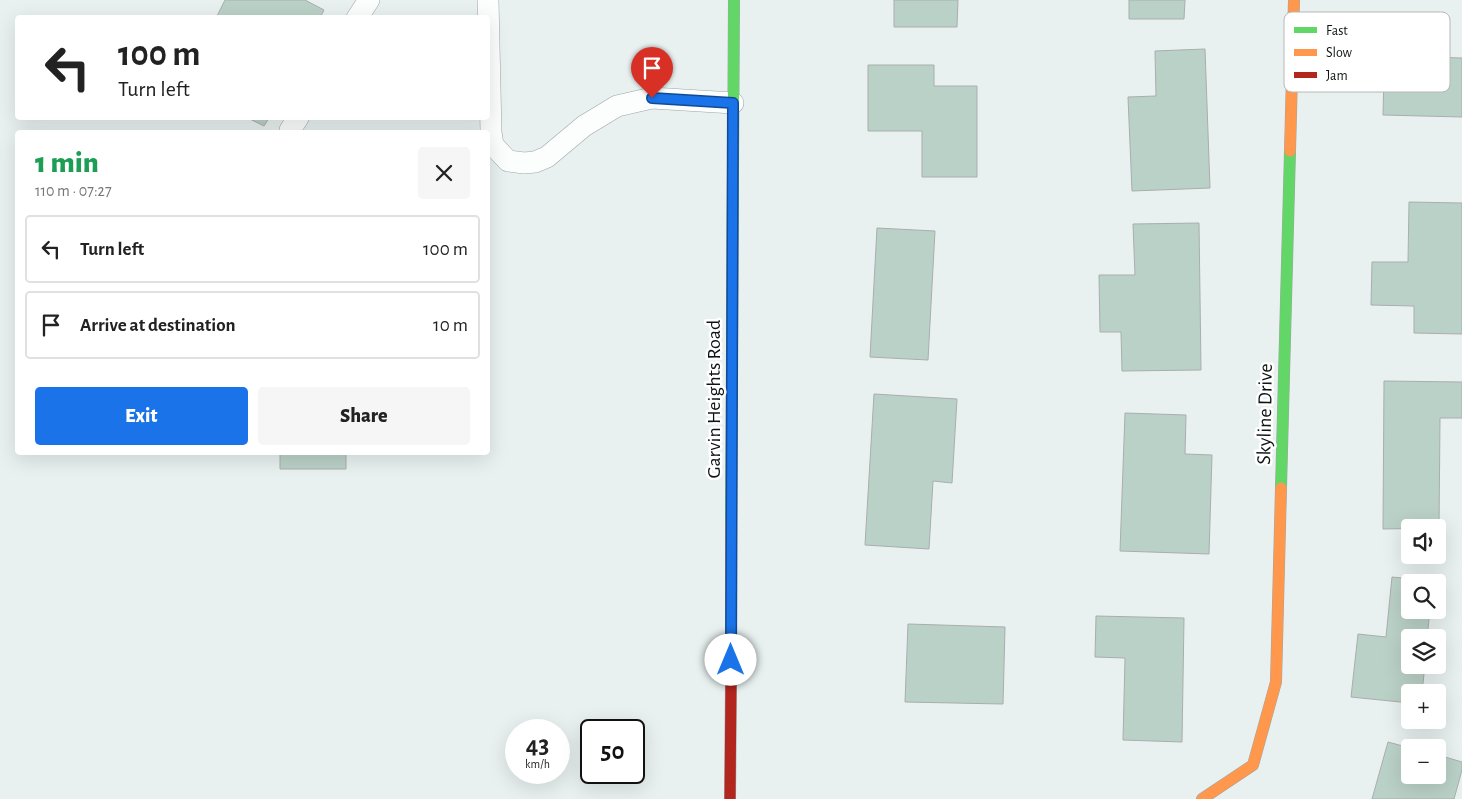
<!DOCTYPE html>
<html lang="en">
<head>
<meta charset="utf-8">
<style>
  :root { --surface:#fff; --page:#f6f6f6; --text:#222; --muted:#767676; --line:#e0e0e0; --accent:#1a73e8 }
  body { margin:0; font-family:"Alegreya Sans",sans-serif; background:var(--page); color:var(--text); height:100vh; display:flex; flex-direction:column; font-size:19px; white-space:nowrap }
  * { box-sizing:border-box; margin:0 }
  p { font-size:16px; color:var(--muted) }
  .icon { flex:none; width:28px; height:28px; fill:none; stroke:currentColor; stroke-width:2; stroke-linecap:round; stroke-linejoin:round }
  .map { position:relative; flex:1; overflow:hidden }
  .side { position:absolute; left:15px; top:130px; width:475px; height:325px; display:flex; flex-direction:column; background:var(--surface); border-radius:5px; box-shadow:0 5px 20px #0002 }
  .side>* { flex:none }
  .hud { position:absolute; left:15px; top:15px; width:475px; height:105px; border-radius:5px; box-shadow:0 5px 20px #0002; background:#fff; color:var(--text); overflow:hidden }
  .tools { position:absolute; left:1401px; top:519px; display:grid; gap:10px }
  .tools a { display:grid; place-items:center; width:45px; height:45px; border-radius:5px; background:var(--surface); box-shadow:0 5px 20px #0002; font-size:25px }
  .speed { position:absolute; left:505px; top:719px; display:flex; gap:10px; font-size:25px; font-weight:700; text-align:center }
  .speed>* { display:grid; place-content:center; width:65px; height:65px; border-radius:50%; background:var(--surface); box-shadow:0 5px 20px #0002; line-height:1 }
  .speed small { font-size:12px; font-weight:400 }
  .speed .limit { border:2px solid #111; border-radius:8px; background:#fff; color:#111 }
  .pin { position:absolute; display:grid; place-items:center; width:42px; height:42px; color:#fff; margin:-51px -21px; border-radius:50% 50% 50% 0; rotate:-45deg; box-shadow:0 0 5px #0007 }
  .pin .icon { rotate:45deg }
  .me { position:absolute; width:55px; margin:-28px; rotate:0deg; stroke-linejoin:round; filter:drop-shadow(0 0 4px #0008) }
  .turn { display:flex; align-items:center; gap:18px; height:105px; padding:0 20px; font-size:22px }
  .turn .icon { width:65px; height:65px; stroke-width:2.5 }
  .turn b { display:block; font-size:35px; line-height:42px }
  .round { display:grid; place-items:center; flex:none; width:52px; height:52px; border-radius:5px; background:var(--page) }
  .overview { display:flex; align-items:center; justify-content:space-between; height:85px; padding:0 20px }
  h1 { font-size:30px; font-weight:800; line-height:38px; color:#1e9e55 }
  .cta { display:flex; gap:10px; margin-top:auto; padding:10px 20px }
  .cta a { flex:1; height:58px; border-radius:5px; background:var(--accent); color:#fff; font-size:20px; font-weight:800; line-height:58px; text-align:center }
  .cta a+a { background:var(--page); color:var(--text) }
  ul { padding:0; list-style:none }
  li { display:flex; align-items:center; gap:15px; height:68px; margin:0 10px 8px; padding:0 10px; border:2px solid var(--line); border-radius:5px }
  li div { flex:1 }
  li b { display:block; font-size:19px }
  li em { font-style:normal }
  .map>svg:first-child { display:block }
  .building { fill:#bad1c7; stroke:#a9aead }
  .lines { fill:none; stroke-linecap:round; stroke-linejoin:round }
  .lane-casing { stroke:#9fa6a6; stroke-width:22 }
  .fast-casing { stroke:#9fa6a6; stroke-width:12 }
  .slow-casing { stroke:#9fa6a6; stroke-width:12 }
  .jam-casing { stroke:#9fa6a6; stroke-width:12 }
  .lane { stroke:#fcfdfd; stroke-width:21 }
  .fast { stroke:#63d668; stroke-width:11 }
  .slow { stroke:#ff974d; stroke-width:11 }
  .jam { stroke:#b3261e; stroke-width:11 }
  .route-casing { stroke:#114b97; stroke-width:12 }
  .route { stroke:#1a73e8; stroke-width:9 }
  .labels { text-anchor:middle; stroke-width:5; stroke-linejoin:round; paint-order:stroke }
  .street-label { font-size:20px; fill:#0e1313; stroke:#fff }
  .key { fill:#fff; stroke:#b7b8b8; stroke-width:1 }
  .key-label { font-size:14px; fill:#0e1313 }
</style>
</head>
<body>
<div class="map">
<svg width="1462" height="799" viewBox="0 0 1462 799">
  <rect width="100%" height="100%" fill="#e8f0f0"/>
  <path class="building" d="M225 0H305L324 10 320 18H216Z
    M894 0H958L957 27H894Z
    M1129 0H1185L1184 19H1129Z
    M1385 32 1431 33V57L1462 58V117L1383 115Z
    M1205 49 1210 188 1132 191 1128 97 1156 96 1155 51Z
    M868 65H934V86H977V177H922V131H868Z
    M248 118H269L264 126Z
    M1409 202 1462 203V334L1414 333V306L1371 305 1372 262H1408Z
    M1199 223 1201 370 1122 371 1121 332H1100L1099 275H1135L1133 224Z
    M877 228 935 231 928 360 870 357Z
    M1384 381 1462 382V418H1440L1439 529 1438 528 1383 529Z
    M874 394 957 399 952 483 933 481 929 549 865 545Z
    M1125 413 1186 415 1185 454 1212 455 1209 554 1120 551Z
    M280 452H346V469H280Z
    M1392 577 1433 581V582H1410V610H1430L1427 638H1410V665H1425L1422 692H1410V703L1351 697 1358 634 1386 637Z
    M1096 616 1184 618 1182 742 1123 740 1125 658 1095 657Z
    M908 624 1005 627 1003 704 905 702Z
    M1388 742 1410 748V775H1438V755L1462 762V770L1454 799H1372Z"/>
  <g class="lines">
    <defs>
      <path id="lane" d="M488 0 491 132 493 145 508 161 524 163 535 162 547 157 584 126 617 106 652 98 733 103
        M357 18 369 0
        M290 130 298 118"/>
      <path id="fast" d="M1281 488 1290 151
        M731 521 734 0"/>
      <path id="slow" d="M1290 151 1294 0
        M731 682V521
        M1202 799 1253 765 1276 682 1281 488"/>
      <path id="jam" d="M730 799 731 682"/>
    </defs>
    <use href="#lane" class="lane-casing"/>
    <use href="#fast" class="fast-casing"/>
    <use href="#slow" class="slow-casing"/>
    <use href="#jam" class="jam-casing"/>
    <use href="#lane" class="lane"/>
    <use href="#fast" class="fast"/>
    <use href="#slow" class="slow"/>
    <use href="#jam" class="jam"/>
  </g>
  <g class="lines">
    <defs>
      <path id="route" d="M652 98 733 103 731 660"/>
    </defs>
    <use href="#route" class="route-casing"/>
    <use href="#route" class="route"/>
  </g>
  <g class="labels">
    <g class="street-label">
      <text transform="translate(713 399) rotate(-90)" y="7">Garvin Heights Road</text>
      <text transform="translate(1264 414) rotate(-89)" y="7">Skyline Drive</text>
    </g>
  </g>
  <rect x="1284" y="12" width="166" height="80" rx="8" class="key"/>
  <rect x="1294" y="27" width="23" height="6" fill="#63d668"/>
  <rect x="1294" y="49" width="23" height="7" fill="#ff974d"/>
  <rect x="1294" y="72" width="23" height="6" fill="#b3261e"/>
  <g class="key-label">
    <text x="1326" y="35">Fast</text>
    <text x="1326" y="57">Slow</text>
    <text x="1326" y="80">Jam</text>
  </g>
</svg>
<div class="tools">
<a><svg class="icon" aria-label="sound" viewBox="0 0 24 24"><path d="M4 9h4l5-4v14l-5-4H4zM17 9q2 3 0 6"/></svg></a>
<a><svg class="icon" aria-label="search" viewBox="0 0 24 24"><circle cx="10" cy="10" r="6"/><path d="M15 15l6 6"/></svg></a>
<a><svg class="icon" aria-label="layers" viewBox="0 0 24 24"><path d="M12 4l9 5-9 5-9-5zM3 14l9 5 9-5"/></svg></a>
<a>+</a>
<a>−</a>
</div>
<div class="speed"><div>43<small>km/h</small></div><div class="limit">50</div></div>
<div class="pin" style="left:652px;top:98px;background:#d93025"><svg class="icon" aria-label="arrive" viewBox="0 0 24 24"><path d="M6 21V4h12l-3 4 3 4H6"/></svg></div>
<svg class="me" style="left:731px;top:660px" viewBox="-20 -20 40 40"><circle r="19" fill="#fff"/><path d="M0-13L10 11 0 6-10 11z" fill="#1a73e8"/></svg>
<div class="hud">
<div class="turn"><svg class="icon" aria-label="left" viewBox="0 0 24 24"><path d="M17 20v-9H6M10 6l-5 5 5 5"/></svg><div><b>100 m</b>Turn left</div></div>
</div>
<section class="side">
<div class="overview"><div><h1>1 min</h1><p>110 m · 07:27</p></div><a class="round"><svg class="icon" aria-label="close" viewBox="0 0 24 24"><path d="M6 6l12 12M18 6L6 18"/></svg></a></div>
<ul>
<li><svg class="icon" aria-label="left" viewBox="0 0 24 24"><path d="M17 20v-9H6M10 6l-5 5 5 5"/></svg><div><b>Turn left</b></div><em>100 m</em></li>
<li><svg class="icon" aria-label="arrive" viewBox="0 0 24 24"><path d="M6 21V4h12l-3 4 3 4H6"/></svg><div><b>Arrive at destination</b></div><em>10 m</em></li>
</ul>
<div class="cta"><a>Exit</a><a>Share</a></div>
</section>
</div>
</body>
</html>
